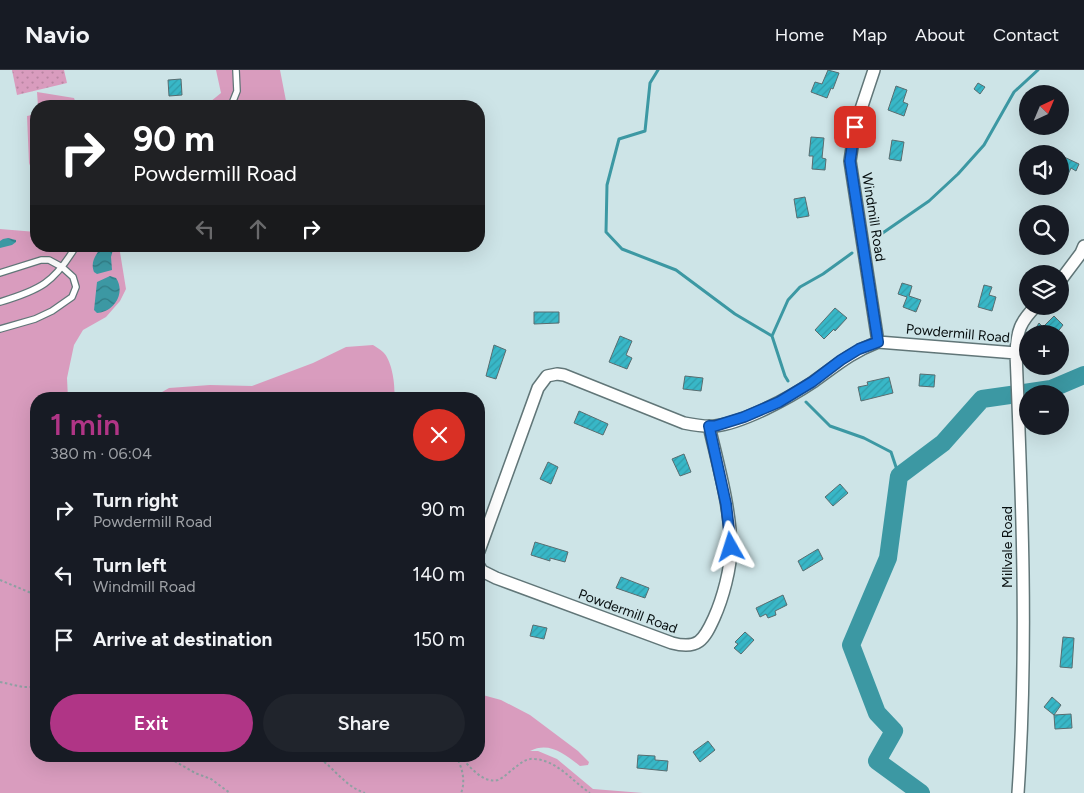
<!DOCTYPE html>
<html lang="en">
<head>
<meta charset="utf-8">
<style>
  :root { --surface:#171b24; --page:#20242c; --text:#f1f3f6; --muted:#9ea1a6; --line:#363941; --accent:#b03586 }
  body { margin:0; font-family:Figtree,sans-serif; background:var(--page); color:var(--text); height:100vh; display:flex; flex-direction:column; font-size:19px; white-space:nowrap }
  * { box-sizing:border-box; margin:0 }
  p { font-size:16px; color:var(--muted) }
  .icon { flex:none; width:28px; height:28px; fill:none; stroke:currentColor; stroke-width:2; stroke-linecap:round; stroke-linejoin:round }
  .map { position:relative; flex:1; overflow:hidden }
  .sheet { position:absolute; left:30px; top:322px; width:455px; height:370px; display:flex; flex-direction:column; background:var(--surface); border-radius:20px; box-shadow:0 5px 20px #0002 }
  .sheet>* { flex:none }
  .hud { position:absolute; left:30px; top:30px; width:455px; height:152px; border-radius:20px; box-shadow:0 5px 20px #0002; background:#202124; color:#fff; overflow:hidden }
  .needle { width:32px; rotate:44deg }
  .buttons { position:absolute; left:1019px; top:15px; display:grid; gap:10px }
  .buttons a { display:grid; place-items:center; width:50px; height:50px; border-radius:50%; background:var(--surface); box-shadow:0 5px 20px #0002; font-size:25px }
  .pin { position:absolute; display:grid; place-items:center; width:42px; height:42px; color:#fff; margin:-21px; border-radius:10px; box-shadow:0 2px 8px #0006 }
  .me { position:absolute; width:55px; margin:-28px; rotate:354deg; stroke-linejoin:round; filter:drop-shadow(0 0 4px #0008) }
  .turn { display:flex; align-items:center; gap:18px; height:105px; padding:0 20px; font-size:22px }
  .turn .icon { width:65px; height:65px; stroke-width:2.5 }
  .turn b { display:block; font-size:35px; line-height:42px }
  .lanes { display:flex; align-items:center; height:48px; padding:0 20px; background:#0003; justify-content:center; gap:25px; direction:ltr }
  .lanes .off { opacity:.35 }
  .round { display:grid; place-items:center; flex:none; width:52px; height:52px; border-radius:26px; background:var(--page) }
  .headline { display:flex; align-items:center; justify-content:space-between; height:85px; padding:0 20px }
  h1 { font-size:30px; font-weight:600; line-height:38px; color:var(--accent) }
  .button { display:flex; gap:10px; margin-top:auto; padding:10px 20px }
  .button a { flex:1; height:58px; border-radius:30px; background:var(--accent); color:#fff; font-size:20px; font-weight:600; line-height:58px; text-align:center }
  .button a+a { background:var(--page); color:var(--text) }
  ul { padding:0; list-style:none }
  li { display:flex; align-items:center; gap:15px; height:65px; padding:0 20px }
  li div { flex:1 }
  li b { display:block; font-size:19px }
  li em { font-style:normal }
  header { display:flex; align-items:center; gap:30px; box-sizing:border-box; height:70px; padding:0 25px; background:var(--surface); border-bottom:1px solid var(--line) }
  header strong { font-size:24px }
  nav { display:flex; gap:28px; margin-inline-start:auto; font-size:18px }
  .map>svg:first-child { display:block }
  .green { fill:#d99cbe }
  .park { fill:url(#park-dots) }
  .water { fill:url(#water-waves) }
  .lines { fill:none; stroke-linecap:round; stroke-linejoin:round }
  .stream { stroke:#3c98a3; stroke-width:3 }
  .river { stroke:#3c98a3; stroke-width:18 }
  .building { fill:url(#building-hatch); stroke:#596d70 }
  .lane-casing { stroke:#617678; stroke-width:8 }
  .street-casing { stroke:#617678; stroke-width:14 }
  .path { stroke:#8fa1a3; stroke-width:2; stroke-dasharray:2.5 2.5; stroke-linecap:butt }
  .lane { stroke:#fff; stroke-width:5.5 }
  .street { stroke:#fff; stroke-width:11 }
  .route-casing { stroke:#114b97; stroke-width:12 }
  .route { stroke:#1a73e8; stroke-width:9 }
  .labels { text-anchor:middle; stroke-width:4; stroke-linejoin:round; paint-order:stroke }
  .street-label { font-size:14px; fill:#060d0e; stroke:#cde4e7 }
</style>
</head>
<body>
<header>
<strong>Navio</strong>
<nav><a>Home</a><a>Map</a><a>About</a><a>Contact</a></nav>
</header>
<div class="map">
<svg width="1084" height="723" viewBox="0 0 1084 723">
  <defs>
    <pattern id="park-dots" width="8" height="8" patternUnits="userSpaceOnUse" patternTransform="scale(1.25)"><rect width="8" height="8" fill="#d99cbe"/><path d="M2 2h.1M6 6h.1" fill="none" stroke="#b985a2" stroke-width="1.8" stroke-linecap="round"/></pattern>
    <pattern id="water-waves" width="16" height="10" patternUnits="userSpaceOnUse" patternTransform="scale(1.25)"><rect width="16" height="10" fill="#3c98a3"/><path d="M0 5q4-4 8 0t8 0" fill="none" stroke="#307a83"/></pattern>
    <pattern id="building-hatch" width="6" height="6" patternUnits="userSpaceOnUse" patternTransform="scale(1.25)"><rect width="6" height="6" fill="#38b7c7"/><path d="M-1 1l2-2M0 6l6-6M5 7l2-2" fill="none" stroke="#309caa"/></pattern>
  </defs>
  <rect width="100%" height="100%" fill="#cde4e7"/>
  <path class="green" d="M216 0H280L287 36H205L221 23Z
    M37 22 74 28 77 36H38Z
    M36 44V112L29 93 27 46Z
    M0 159 36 162V176H119L126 219 120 231 106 247 83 260 74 275 67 308 68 329H36V686H479V624L501 630 530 645 578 681 589 692 588 695 580 696C565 684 549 671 530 681H538L557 689 593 719 643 723H0Z
    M373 275C376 277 380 279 383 282 392 290 396 317 394 329H150L169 318 210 315 252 316 313 293 346 277Z"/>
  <path class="park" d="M12 0H64L67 13 17 25Z"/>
  <path class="water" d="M8 168 16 170V172L12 175 0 178V171L3 169Z
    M114 176 111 187 112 200 97 204 94 202C90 192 96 185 101 177Z
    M110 206 116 208C126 223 114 242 97 243L94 240 97 212Z"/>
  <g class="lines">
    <path class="stream" d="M658 0 650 13 645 61 619 69 607 115 606 162 622 179 676 200 735 244 772 266 785 306 788 311
      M874 169 929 131 958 104 984 75 1014 22 1038 0
      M772 266 788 230 800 217 823 204 852 183
      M806 332 830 356 864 368 891 382 899 406"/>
    <path class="river" d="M921 723 877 691 894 661 877 643 851 575 888 488 899 406 943 373 982 329 1051 319 1084 305"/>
  </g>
  <path class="building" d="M828 0 839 3 833 19 831 18 827 28 811 22 815 12 822 14Z
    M181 9 182 25 169 26 168 10Z
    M978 13 985 17 980 24 974 19Z
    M896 16 907 20 903 32 908 34 904 46 888 40Z
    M811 67 824 68 822 88 826 89 825 100 812 99 813 86H809Z
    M892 70 904 72 901 91 889 89Z
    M1062 86 1079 94 1076 101 1071 98 1066 109 1060 106V90Z
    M805 127 809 146 797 148 794 129Z
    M902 213 912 216 909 226 921 230 916 242 903 237 907 227 898 224Z
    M984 215 992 217 989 225 996 227 992 241 978 237Z
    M835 238 847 248 835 261 834 259 824 269 815 260Z
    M534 242H559V253L534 254Z
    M1054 246 1063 255 1056 264H1032L1039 253 1043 257Z
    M620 266 632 271 626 285 632 288 627 299 609 292Z
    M494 275 506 280 496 309 486 306Z
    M920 304 935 305 934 317 919 316Z
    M685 306 703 308 701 321 683 319Z
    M889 307 893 323 861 331 858 317 868 315 867 312Z
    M579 341 608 354 603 365 574 353Z
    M684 384 691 402 680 406 672 389Z
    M548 392 558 397 551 414 540 409Z
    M840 414 848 423 833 436 825 427Z
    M535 472 568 482 565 492 550 488V491L531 485Z
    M818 479 823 489 803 501 798 491Z
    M621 507 649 518 645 528 616 518Z
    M783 525 787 535 775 541 776 545 768 548 766 544 760 547 756 538Z
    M533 555 547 558 544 569 530 566Z
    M745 562 754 570 741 584 734 578 738 574 735 572Z
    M1063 567 1074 568 1072 598 1060 597Z
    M1052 627 1061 635 1054 645 1044 637Z
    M1071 644 1072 658 1055 659 1054 645Z
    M708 671 715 680 700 692 693 682Z
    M638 685 655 686V690L668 691 667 701 637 698Z"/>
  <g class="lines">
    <defs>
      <path id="lane" d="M231 36 237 21 236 0
        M0 203 41 190H49L62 197 73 207 76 217 72 227 52 241 35 249 0 259
        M0 232C40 220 54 213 76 176"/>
      <path id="street" d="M874 0 855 57 850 91 878 272
        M1060 211 1081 183 1084 176
        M479 481 538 318 547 306 557 304 564 305 684 353C694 355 705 357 715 356 743 353 789 328 813 312 837 295 850 283 878 272L1016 283
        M479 496 482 501 496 508 672 573C698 580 704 570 714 548 723 528 731 498 731 477 730 436 718 395 709 356
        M1018 723C1028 577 1022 429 1016 283 1017 261 1020 252 1036 236"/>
    </defs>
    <use href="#lane" class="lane-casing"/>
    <use href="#street" class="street-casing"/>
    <path class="path" d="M0 510 36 525
      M0 612 23 617H36
      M166 686 195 703 211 709 230 723
      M316 686C334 697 344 716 365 723
      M456 686C462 697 466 711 461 723
      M460 686C469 696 483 714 498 710 505 707 511 700 517 696 522 692 527 688 535 689 558 691 572 711 590 723"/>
    <use href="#lane" class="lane"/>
    <use href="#street" class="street"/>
  </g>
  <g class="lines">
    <defs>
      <path id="route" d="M731 477 726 434 709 356H715L744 347 779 332 812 312 841 290 859 279 878 272 850 91 855 57"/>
    </defs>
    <use href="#route" class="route-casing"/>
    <use href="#route" class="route"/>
  </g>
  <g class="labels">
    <g class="street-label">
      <text transform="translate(874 147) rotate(81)" y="5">Windmill Road</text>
      <text transform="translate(958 263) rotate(5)" y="5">Powdermill Road</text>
      <text transform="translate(1007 477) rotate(-90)" y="5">Millvale Road</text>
      <text transform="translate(628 541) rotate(20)" y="5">Powdermill Road</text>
    </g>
  </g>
</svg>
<div class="buttons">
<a><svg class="needle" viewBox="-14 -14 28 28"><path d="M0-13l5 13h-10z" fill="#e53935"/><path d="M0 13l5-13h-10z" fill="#9ea1a6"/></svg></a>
<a><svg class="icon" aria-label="sound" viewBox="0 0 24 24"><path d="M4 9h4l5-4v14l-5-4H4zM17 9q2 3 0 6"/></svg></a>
<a><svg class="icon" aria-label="search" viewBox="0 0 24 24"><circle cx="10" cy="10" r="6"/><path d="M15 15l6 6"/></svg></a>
<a><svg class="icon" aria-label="layers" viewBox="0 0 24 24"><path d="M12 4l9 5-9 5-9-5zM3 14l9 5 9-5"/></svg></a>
<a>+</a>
<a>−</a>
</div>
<div class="pin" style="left:855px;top:57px;background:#d93025"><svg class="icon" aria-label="arrive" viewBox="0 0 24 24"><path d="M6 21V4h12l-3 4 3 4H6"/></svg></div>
<svg class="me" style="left:731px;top:477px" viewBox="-20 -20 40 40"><path d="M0-17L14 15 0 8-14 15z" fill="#1a73e8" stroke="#fff" stroke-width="4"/></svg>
<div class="hud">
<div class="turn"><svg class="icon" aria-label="right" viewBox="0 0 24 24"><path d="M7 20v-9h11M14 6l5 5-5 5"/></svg><div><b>90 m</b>Powdermill Road</div></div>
<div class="lanes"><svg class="icon off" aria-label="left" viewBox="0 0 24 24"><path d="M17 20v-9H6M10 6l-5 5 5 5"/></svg><svg class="icon off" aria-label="ahead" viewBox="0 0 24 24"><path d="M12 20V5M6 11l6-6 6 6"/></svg><svg class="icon" aria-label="right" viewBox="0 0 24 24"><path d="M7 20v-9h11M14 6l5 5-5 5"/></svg></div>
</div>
<section class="sheet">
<div class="headline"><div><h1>1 min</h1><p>380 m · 06:04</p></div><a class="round" style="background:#d93025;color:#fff"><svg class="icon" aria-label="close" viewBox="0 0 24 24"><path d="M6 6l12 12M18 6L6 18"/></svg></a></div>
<ul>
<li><svg class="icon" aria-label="right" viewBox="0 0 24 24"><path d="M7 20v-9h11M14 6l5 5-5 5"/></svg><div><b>Turn right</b><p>Powdermill Road</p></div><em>90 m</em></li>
<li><svg class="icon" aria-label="left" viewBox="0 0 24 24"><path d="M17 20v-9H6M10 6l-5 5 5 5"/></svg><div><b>Turn left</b><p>Windmill Road</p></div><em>140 m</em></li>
<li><svg class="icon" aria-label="arrive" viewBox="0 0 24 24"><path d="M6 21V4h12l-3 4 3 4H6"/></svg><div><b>Arrive at destination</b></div><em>150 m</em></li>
</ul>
<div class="button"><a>Exit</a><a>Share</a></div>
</section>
</div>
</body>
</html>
